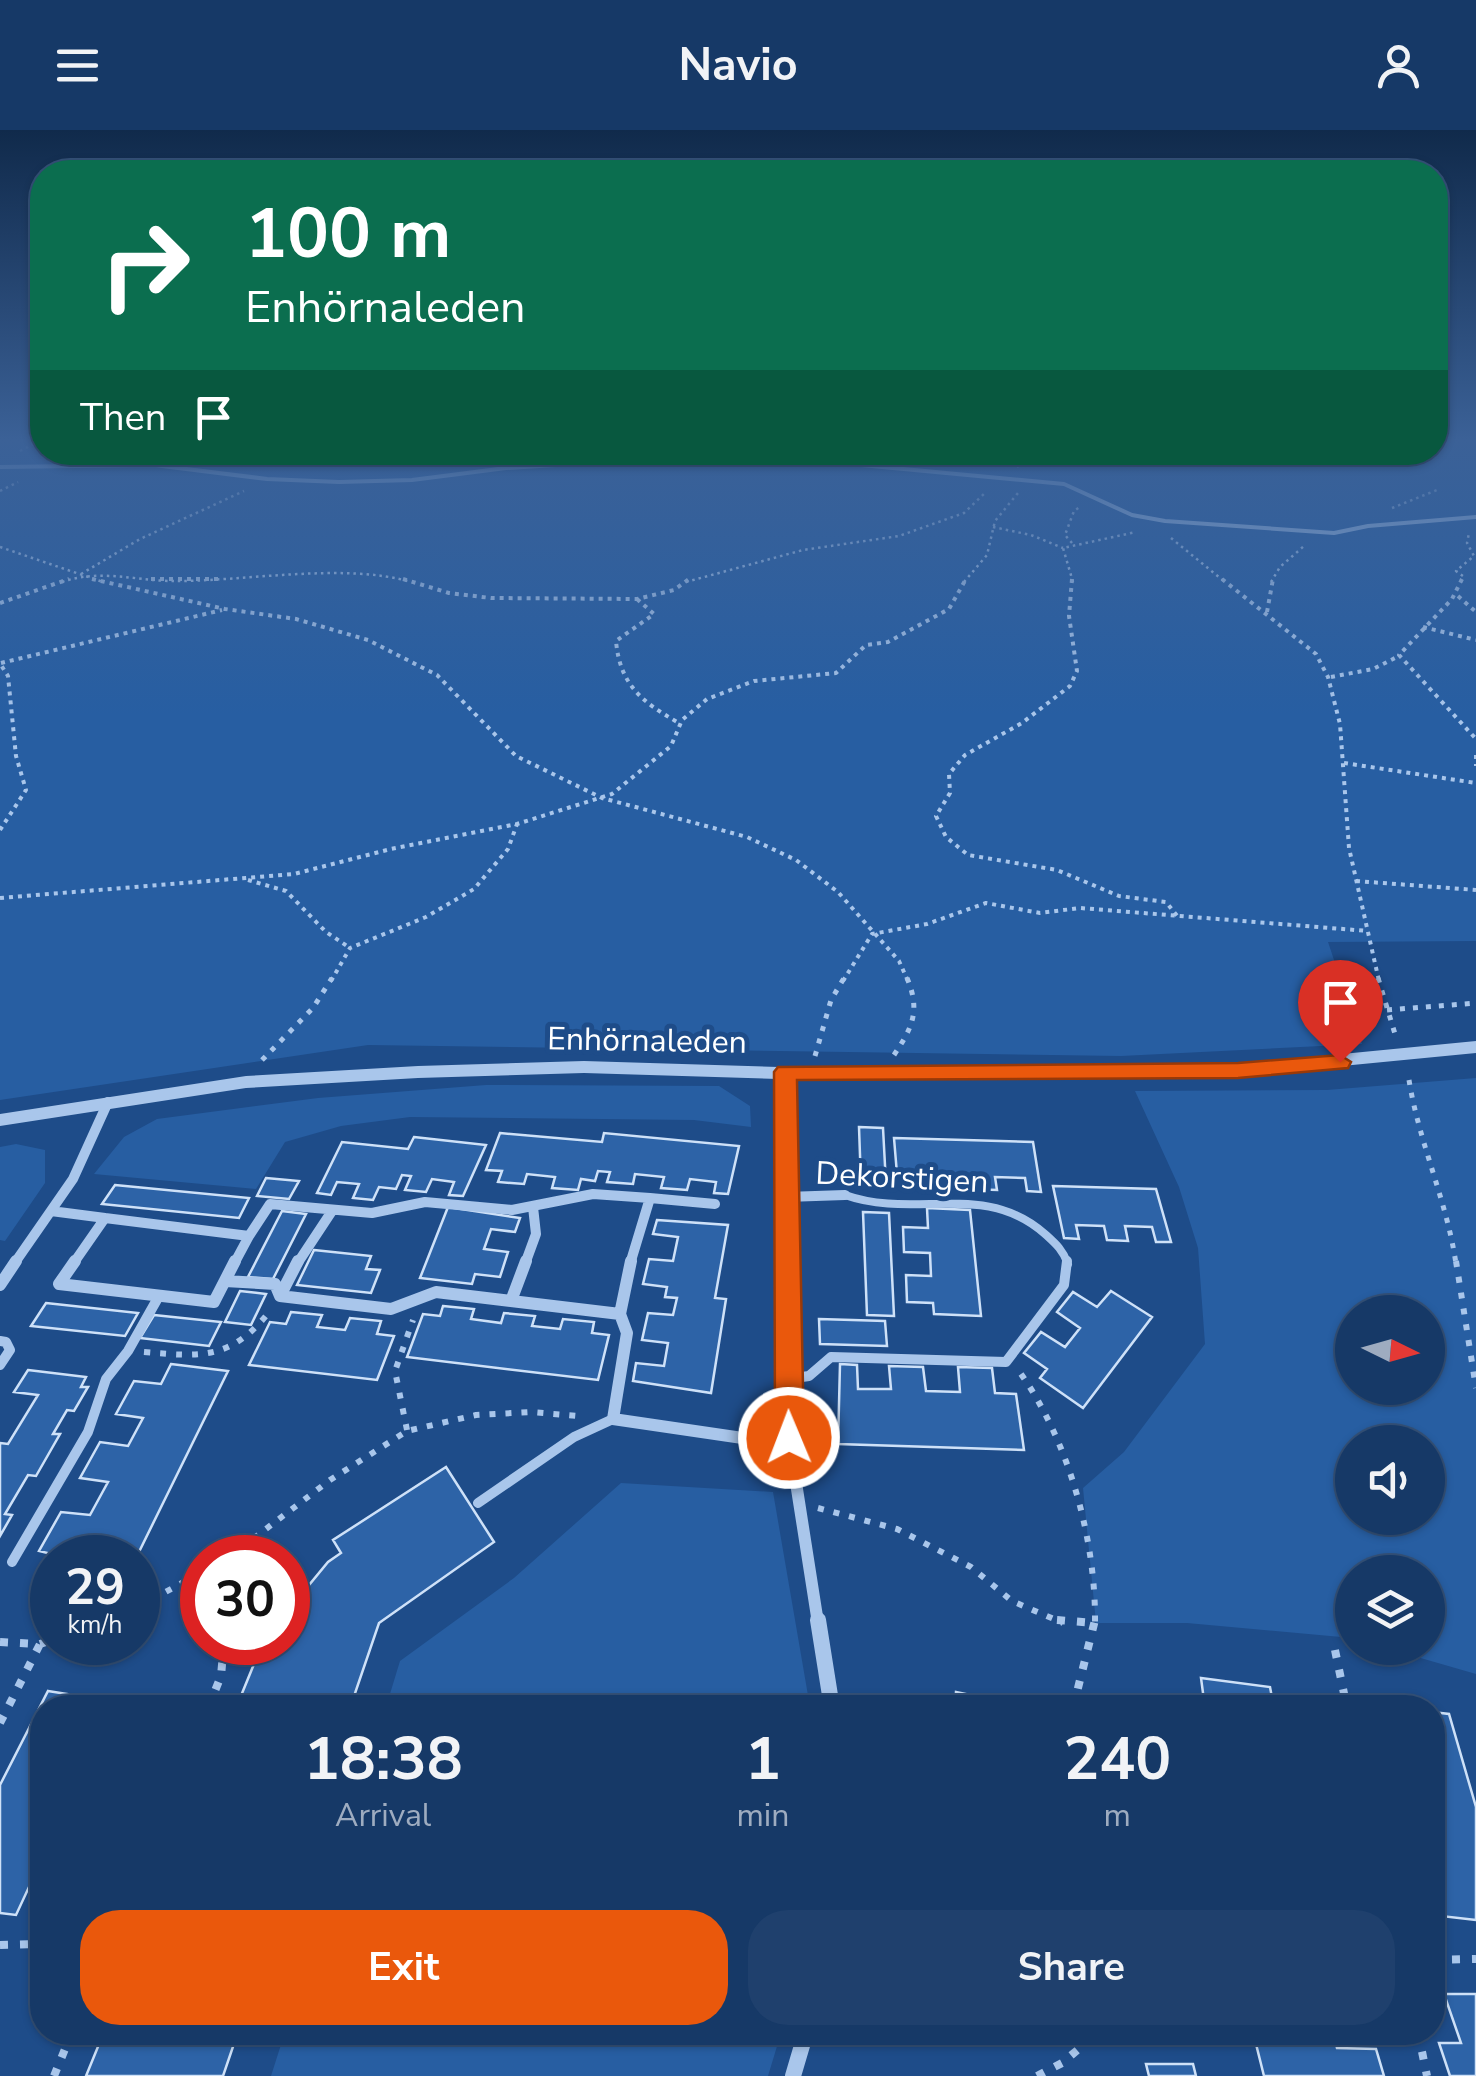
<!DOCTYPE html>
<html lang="en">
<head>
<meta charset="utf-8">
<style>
  :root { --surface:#163967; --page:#1f406d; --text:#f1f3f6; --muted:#9eacc0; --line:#35537b; --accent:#ea580c }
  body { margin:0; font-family:"Nunito Sans",sans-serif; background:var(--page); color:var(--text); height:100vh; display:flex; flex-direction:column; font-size:38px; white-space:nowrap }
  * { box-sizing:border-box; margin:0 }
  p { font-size:32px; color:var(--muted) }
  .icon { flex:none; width:55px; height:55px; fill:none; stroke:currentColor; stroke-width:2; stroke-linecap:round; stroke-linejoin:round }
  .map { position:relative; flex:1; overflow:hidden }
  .side { position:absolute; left:30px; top:1565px; width:1415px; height:350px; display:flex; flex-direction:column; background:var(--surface); border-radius:40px; box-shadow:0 2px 8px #0004,0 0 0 2px var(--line) }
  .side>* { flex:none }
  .top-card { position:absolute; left:30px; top:30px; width:1418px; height:305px; border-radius:40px; box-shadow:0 2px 8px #0004,0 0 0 2px var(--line); background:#0b6e4f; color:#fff; overflow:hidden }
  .needle { width:65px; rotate:95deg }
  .fabs { position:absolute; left:1335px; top:1165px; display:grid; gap:20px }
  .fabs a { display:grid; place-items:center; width:110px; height:110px; border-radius:50%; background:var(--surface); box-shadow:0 2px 8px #0004,0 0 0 2px var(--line); font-size:50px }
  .speed { position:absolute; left:30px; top:1405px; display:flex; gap:20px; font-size:50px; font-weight:700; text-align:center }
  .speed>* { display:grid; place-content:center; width:130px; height:130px; border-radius:50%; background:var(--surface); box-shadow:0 2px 8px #0004,0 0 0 2px var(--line); line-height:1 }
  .speed small { font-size:25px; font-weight:400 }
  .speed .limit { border:15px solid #d22; background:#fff; color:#111 }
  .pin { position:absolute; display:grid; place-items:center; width:85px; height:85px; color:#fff; margin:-102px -42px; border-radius:50% 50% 50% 0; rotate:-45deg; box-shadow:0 0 10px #0007 }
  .pin .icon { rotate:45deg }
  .me { position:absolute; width:110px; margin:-55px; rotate:359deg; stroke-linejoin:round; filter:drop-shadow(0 0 8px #0008) }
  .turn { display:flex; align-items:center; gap:35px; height:210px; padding:0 50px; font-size:45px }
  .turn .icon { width:130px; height:130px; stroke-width:2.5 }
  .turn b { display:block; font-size:70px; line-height:85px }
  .then { display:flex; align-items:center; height:95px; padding:0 50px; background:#0003; gap:20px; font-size:38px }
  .eta { display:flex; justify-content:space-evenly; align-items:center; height:170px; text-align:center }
  .eta b { font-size:60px; font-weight:700; line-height:70px }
  .action { display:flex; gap:20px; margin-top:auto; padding:20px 50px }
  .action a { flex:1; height:115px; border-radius:40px; background:var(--accent); color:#fff; font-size:40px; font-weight:700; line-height:115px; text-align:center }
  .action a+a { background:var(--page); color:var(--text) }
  header { display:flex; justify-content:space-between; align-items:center; height:130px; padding:0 50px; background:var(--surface); font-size:45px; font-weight:700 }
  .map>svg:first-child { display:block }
  .green { fill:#275ea2; fill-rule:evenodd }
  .building { fill:#2d63a7; stroke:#cee1f8; stroke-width:2.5 }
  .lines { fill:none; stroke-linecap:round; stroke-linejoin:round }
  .path-far4 { stroke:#a9c6eb; stroke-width:2.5; stroke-dasharray:2.5 4; stroke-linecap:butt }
  .path-far3 { stroke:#a9c6eb; stroke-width:4; stroke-dasharray:4 5; stroke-linecap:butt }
  .path-far2 { stroke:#a9c6eb; stroke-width:5; stroke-dasharray:5 8; stroke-linecap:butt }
  .path-far1 { stroke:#a9c6eb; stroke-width:6; stroke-dasharray:6 10; stroke-linecap:butt }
  .path { stroke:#a9c6eb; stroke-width:8; stroke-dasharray:8 12; stroke-linecap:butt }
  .service-far2 { stroke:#a9c6eb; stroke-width:4 }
  .service-far1 { stroke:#a9c6eb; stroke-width:8 }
  .service { stroke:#a9c6eb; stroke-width:10 }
  .minor-far2 { stroke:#a9c6eb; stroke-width:10 }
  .minor-far1 { stroke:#a9c6eb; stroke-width:12 }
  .minor { stroke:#a9c6eb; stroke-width:16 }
  .tertiary { fill:#a9c6eb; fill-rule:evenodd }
  .route { fill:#ea580c; stroke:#983908; stroke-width:2.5 }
  .labels { text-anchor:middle; stroke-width:10; stroke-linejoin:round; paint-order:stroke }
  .street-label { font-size:32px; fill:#fff; stroke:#1e4c89 }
</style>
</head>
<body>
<header><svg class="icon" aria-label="menu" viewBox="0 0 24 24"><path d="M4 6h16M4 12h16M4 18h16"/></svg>Navio<svg class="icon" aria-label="person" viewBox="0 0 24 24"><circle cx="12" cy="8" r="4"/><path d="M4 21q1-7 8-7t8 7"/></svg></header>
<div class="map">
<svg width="1476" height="1946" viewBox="0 0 1476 1946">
  <rect width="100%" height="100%" fill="#1e4c89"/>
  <path class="green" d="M0 311H42V322H1435V311H1476V811L1328 812 1362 914 1121 926 368 915 0 970Z
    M1476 948V1544L1386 1518H1428V1442H1352V1508L1187 1493H1096L1083 1358 1124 1322 1205 1214 1198 1118 1179 1057 1135 961 1327 960ZM1352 1182H1428V1258H1352ZM1352 1312H1428V1388H1352Z
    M486 955 719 956 750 976 751 997 694 990 410 987 341 996 285 1012 256 1059 94 1044 124 1007 157 989 318 968Z
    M16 1014 45 1020V1053L5 1111 0 1110V1017Z
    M621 1353 773 1362 810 1577H386L400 1531 514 1448Z
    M285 1902H781V1903L768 1946H271Z"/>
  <path class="building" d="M859 997 883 998 886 1054 861 1053Z
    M500 1003 602 1012 604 1003 739 1016 728 1064 714 1063 716 1052 690 1049 687 1060 661 1058 664 1047 635 1044 633 1054 607 1052 610 1042 598 1041 595 1051 581 1049 578 1060 552 1058 555 1047 527 1044 524 1054 498 1052 502 1041 486 1040Z
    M414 1007 486 1015 463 1066 449 1065 454 1052 432 1049 426 1062 405 1060 411 1046 402 1045 396 1059 379 1057 373 1070 353 1068 359 1054 337 1052 331 1065 317 1063 342 1012 408 1019Z
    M894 1008 1033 1012 1041 1062 1027 1061 1025 1048 995 1047 997 1060 969 1059 968 1046 942 1045 943 1058 916 1057 915 1044H897Z
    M266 1048 299 1051 289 1069 257 1066Z
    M115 1055 249 1068 239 1088 102 1074Z
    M1053 1056 1156 1059 1171 1112H1156L1152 1097 1125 1096 1128 1111 1107 1110 1104 1096 1076 1095 1079 1109 1064 1108Z
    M448 1077 520 1088 515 1102 491 1099 484 1119 508 1122 500 1147 475 1144 472 1154 420 1148Z
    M927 1078 970 1080 981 1186 934 1184 933 1173 907 1172 906 1145 931 1146 930 1123 904 1122 903 1097 928 1098Z
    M282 1081 306 1084 273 1149 248 1147Z
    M863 1082 889 1083 894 1186 867 1185Z
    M657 1090 728 1095 715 1168 726 1169 711 1263 633 1251 636 1233 664 1236 668 1213 642 1210 648 1183 673 1185 677 1168 665 1167 667 1157 643 1154 649 1129 673 1131 678 1107 653 1104Z
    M314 1120 371 1126 366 1139 380 1140 371 1163 297 1155Z
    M240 1161 266 1164 251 1195 225 1192Z
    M1111 1161 1152 1187 1083 1278 1040 1248 1047 1239 1024 1223 1041 1202 1065 1217 1080 1198 1057 1182 1073 1162 1097 1177Z
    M46 1173 138 1183 125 1206 31 1196Z
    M443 1176 474 1179 471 1189 501 1193 504 1183 535 1186 532 1196 560 1199 563 1189 594 1192 592 1203 609 1205 598 1250 407 1227 423 1184 440 1186Z
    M291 1182 322 1185 317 1197 345 1200 350 1188 381 1191 377 1204 394 1206 377 1250 249 1235 270 1192 286 1194Z
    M154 1185 221 1192 209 1216 140 1208Z
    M819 1189 885 1191 887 1216 820 1214Z
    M171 1234 228 1241 136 1428H68L39 1421 61 1382 90 1385 108 1352 80 1348 100 1312 128 1316 143 1288 116 1284 134 1251 161 1254Z
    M840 1234 857 1235 858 1259H891L889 1236 923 1237 926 1261 960 1262 958 1237 992 1238 995 1263 1016 1264 1024 1320 838 1314Z
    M28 1240 86 1247 81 1257H88L74 1281 67 1280 53 1304H60L36 1346 28 1345 5 1384 12 1385 0 1406V1313L8 1314 38 1265 14 1262Z
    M446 1337 494 1412 379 1493 350 1578H236L263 1512H288V1479L296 1480 305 1460 328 1432 341 1423 333 1410Z
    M1201 1548 1270 1557 1274 1578H1205Z
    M48 1561 117 1572 114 1578H42V1729L16 1785 0 1783V1655Z
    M956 1562 1027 1577V1578H955Z
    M1432 1582 1449 1584 1476 1677V1790L1432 1785Z
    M1444 1864H1476V1946H1450L1439 1913H1461Z
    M104 1902H238L223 1946H86Z
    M1253 1902H1333L1337 1918 1376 1919 1384 1946H1264Z
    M1146 1934H1193L1196 1946H1149Z"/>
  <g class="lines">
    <path class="path-far4" d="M20 321 39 311
      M1017 337 1033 322
      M0 361 18 352
      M1392 378 1437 360
      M993 397 1031 405 1063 418
      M1171 408 1225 452
      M1072 413 1065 405 1074 381 1081 376
      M0 417 103 452
      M81 444 140 409 244 361
      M62 452C99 439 132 450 170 451 241 452 344 432 411 452
      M686 452 803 420 899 406 964 383 985 363
      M964 452 987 425 995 391 1018 363
      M1073 452 1063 418 1136 402
      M1271 452 1280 437 1304 416
      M1461 452 1463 446 1456 441 1474 426 1467 413 1469 403"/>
    <path class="path-far3" d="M92 449 225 479 296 489 368 510 437 545 516 626 602 668 747 707 796 730 838 762 899 831 908 851
      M151 449H222
      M403 449 449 463 491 468 637 469 674 460 689 449
      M1072 449 1069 486 1077 541 1070 556 1022 593 965 625 949 644 950 663 936 686 946 707 968 725 1057 740 1119 766 1166 772 1178 787
      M1222 449 1316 524 1328 547 1340 594 1349 718 1379 851
      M1462 449 1452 469 1399 525 1476 609
      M1458 466 1476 482
      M637 469 654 484 616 511C620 555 642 572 679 593
      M0 473 69 449
      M1267 482 1273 449
      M1423 497 1476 510
      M1 533 222 480
      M1331 547 1373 539 1399 526
      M1476 625V636
      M1344 633 1476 653
      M0 700 26 660 16 626 8 546 1 535
      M248 750 286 761 326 802 350 818
      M1356 751 1476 760
      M0 768 294 744 391 719 517 694 612 664 671 616 682 590 707 569 754 551 836 543 866 515 888 512 949 479 966 449
      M331 851 350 818 426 787 474 759 508 719 517 694
      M843 851 872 804 927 794 986 773 1040 783 1080 778 1368 801"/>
    <path class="path-far2" d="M1378 848 1395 904
      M1387 880 1476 873
      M894 925C912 898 921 881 907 848
      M815 926 831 870 844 848
      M262 930 313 878 332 848
      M1409 950C1419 1013 1447 1071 1456 1134"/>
    <path class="path-far1" d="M1456 1131 1476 1258
      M144 1222C202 1227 231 1230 270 1181
      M1021 1244C1069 1312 1096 1410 1095 1493
      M407 1300 395 1241 413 1190
      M818 1378 897 1399 971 1437 1012 1471 1063 1493
      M228 1428 330 1350 407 1301 476 1285 531 1282 578 1286
      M138 1477 202 1442"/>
    <path class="path" d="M1057 1490 1096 1493
      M0 1512 40 1514 52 1510
      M1335 1520 1347 1578
      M208 1578 221 1546 224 1512
      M1073 1578 1095 1490
      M0 1593 40 1514
      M0 1815 42 1814
      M1432 1830 1476 1829
      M1134 1902H1155
      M1418 1902 1427 1946
      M54 1946 72 1902
      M1037 1946 1062 1933 1099 1902"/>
    <path class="service-far2" d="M0 337 154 335 267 349 339 352 412 350 506 338 683 327 765 326 1064 354 1132 385 1165 391 1334 403 1368 396 1476 387"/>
    <path class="service-far1" d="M845 1065C915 1090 984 1050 1045 1104 1056 1114 1063 1120 1068 1134"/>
    <path class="service" d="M0 1211 6 1212 10 1220 0 1235
      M788 1249 809 1246 831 1227 1006 1232 1064 1155 1067 1131
      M478 1373 574 1307 613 1289
      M12 1432 88 1302 106 1249 128 1221 159 1166"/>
    <path class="minor-far2" d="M785 942 787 1134
      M786 1067 845 1065
      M51 1081 105 1088
      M105 1088 249 1106 234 1134
      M249 1106 270 1074 372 1083 425 1072 512 1080 593 1064 650 1068
      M14 1134 73 1049 108 972
      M73 1134 105 1088
      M297 1134 332 1081
      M525 1134 536 1104 533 1077
      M630 1134 650 1068 715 1074"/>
    <path class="minor-far1" d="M75 1131 59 1154 214 1172 235 1131
      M787 1131 789 1308 818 1493
      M225 1151 275 1154 280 1166 391 1179 436 1162 620 1184 627 1203 613 1289 756 1310 789 1308
      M0 1155 16 1131
      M280 1166 298 1131
      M511 1171 526 1131
      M620 1184 631 1131"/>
    <path class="minor" d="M818 1490 832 1578
      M793 1946 806 1902"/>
    <path class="tertiary" d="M1476 911V923L1238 946 811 950 584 943 418 948 246 958 0 996V984L246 946 418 936 584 931 811 938 1238 934Z"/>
  </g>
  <linearGradient id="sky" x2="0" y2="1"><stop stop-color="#102a4b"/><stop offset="0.53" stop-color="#3b6197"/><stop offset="1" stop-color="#3b6197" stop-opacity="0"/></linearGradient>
  <rect width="1476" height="584" fill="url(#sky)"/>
  <path class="route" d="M1340 925 1351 932 1348 938 1238 948 797 950 804 1308 800 1318 789 1321 779 1318 775 1308 774 942 778 937 1238 933Z"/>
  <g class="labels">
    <g class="street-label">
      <text transform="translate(647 910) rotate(1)" y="11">Enhörnaleden</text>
      <text transform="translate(902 1047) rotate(3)" y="11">Dekorstigen</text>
    </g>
  </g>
</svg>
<div class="fabs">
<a><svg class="needle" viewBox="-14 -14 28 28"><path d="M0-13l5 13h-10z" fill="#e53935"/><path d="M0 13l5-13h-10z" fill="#9eacc0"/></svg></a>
<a><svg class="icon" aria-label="sound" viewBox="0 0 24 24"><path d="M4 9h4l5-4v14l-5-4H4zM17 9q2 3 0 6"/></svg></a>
<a><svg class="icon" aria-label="layers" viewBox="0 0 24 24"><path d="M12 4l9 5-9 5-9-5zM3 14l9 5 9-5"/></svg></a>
</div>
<div class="speed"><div>29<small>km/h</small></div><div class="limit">30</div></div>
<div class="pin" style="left:1340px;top:932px;background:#d93025"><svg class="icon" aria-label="arrive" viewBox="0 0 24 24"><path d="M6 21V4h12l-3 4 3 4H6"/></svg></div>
<svg class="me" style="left:789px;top:1308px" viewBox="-20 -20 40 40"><circle r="17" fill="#ea580c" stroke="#fff" stroke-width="3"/><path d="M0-11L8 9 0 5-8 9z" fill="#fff"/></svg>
<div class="top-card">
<div class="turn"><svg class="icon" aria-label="right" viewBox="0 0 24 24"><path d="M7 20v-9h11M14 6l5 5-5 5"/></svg><div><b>100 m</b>Enhörnaleden</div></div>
<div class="then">Then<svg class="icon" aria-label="arrive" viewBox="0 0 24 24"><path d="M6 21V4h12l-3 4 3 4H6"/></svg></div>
</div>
<section class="side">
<div class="eta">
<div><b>18:38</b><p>Arrival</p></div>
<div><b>1</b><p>min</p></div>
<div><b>240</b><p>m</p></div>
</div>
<div class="action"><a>Exit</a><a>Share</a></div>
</section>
</div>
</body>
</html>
